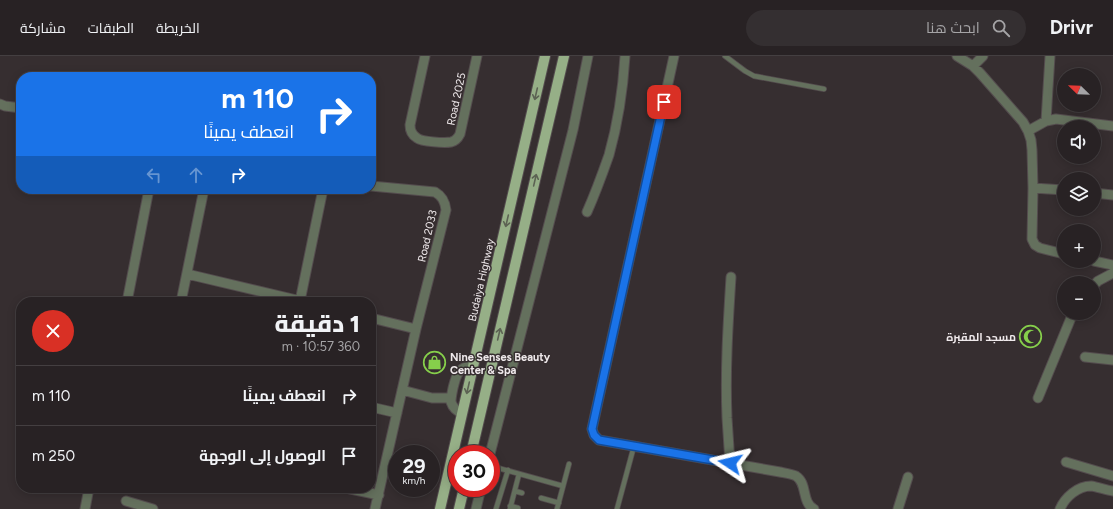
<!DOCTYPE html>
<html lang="ar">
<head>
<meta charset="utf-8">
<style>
  :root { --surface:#282224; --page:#342f31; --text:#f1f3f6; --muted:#a5a4a6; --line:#443f41 }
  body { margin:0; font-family:Figtree,Cairo,sans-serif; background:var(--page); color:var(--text); direction:rtl; height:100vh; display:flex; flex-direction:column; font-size:15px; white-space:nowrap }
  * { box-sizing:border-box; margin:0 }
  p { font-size:13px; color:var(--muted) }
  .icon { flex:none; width:22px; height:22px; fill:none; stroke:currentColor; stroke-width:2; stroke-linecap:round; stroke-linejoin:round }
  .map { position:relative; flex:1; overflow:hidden; direction:ltr }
  .drawer { position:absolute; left:16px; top:241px; width:360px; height:196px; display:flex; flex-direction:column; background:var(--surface); border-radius:16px; box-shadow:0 2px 10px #0003,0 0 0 1px var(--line); direction:rtl }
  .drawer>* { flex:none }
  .hud { position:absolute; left:16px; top:16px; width:360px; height:122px; border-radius:16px; box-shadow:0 2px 10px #0003,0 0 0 1px var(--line); direction:rtl; background:#1a73e8; color:#fff; overflow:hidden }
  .needle { width:26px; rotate:293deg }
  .buttons { position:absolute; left:1057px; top:12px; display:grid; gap:8px }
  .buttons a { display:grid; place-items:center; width:44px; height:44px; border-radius:50%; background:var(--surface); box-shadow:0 2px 10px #0003,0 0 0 1px var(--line); font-size:20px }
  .speed { position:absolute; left:388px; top:389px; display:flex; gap:8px; font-size:20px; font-weight:700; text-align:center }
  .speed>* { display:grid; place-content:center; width:52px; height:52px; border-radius:50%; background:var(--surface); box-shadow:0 2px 10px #0003,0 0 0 1px var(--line); line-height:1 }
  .speed small { font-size:10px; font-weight:400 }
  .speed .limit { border:6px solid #d22; background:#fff; color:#111 }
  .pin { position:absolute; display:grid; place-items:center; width:34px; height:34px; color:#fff; margin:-17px; border-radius:8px; box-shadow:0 2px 6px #0006 }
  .me { position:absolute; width:44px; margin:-22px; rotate:280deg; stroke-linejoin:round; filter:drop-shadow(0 0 3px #0008) }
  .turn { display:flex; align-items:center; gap:14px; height:84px; padding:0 16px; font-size:18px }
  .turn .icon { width:52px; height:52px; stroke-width:2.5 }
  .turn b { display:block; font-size:28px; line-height:34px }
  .lanes { display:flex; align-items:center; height:38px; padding:0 16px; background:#0003; justify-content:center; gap:20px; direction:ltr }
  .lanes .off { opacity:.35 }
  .round { display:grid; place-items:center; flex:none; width:42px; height:42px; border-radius:21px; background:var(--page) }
  .overview { display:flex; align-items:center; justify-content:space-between; height:68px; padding:0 16px }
  h1 { font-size:24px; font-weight:800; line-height:30px }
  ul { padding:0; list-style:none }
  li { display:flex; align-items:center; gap:12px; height:60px; padding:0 16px; border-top:1px solid var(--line) }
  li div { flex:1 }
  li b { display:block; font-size:15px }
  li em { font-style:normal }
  header { display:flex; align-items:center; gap:24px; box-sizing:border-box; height:56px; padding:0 20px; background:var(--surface); border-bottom:1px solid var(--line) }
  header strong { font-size:19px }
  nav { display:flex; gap:22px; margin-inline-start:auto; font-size:14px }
  .search { width:280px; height:36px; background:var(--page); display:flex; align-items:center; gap:10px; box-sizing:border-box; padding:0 14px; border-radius:22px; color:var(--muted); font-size:15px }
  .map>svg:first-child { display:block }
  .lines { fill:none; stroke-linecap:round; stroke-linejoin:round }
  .lane-casing { stroke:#544c4e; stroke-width:6 }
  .street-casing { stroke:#544c4e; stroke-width:11 }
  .primary-casing { stroke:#544c4e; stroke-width:12 }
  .lane { stroke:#64705d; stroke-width:4.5 }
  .street { stroke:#64705d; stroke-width:9 }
  .primary { stroke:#96af87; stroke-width:10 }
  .oneway { stroke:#5c6253 }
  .route-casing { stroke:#114b97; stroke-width:10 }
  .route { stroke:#1a73e8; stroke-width:7 }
  .labels { text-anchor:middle; stroke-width:3; stroke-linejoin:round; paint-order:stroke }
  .street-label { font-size:11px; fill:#efe9eb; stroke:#362e30 }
  .poi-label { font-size:11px; font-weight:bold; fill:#efe9eb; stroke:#362e30; text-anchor:end }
</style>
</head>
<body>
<header>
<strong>Drivr</strong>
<div class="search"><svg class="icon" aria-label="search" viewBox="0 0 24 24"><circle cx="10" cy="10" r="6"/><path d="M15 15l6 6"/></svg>ابحث هنا</div>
<nav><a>الخريطة</a><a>الطبقات</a><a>مشاركة</a></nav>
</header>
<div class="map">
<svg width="1113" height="453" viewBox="0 0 1113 453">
  <rect width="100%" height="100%" fill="#362e30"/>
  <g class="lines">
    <defs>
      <path id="lane" d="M725 0 745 15 754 20 824 33
        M491 410 563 430
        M515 435 522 437
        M541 442 559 447
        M510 450 518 452
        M496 453 508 414
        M510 453 519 418
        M557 453 569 408
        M617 453 634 390"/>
      <path id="street" d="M425 0 410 69C410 75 412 79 417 82 422 86 445 87 451 86 456 85 458 82 460 78L477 0
        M674 0 592 373 594 379 599 384 780 416C785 417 792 418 796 420 808 428 801 446 814 453
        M957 0 973 10 980 17 1023 66 1028 75 1031 84 1032 94 1033 132 1032 183 1035 189 1040 192 1064 198
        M973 10 983 0
        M0 48 5 50 21 52
        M1046 65 1050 0
        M1028 75 1046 65 1056 63 1113 70
        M371 130 435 136C442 140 445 145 446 154L416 273 375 453
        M1033 132 1064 134
        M1094 137 1113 139
        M587 156C595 138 602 119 609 99 618 67 623 33 625 0
        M1094 205 1113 209
        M187 218 305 246
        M1094 229 1098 225 1113 217
        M300 245 323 133
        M127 246 149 133
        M181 246 204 133
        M371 262 416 273
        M1085 301 1113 304
        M402 334 432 342H451
        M1038 342 1073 257
        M371 351 397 357
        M462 357C456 355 453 352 451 346 451 341 452 337 453 332 456 320 458 310 473 310
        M490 398 573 74 588 0
        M1066 406 1113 420
        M730 407C729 392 728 377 727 362 725 315 728 268 731 221
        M346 432 379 439
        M126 445 153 453
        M85 453 89 432
        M476 453 481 432
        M898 453 908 421
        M1060 453C1065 441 1078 430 1091 430 1098 431 1106 434 1113 435"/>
      <path id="primary" d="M471 398 564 0
        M440 453 545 0
        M459 453 464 432"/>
    </defs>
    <use href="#lane" class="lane-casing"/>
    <use href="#street" class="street-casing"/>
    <use href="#primary" class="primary-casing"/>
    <use href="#lane" class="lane"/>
    <use href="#street" class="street"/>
    <use href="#primary" class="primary"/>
  </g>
  <defs><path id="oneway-shaft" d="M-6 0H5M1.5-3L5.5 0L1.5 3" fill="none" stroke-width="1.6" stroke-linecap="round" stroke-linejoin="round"/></defs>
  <g class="oneway">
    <use href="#oneway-shaft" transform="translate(536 38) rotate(103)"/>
    <use href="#oneway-shaft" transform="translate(535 124) rotate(-77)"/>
    <use href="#oneway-shaft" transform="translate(507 165) rotate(103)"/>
    <use href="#oneway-shaft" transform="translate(499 278) rotate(-77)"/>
    <use href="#oneway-shaft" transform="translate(468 332) rotate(103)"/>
  </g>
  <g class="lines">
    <defs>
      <path id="route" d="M664 46 592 373 594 379 599 384 730 407"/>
    </defs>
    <use href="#route" class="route-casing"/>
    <use href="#route" class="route"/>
  </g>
  <defs>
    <symbol id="mosque-ring" viewBox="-11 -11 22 22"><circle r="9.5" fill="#362e30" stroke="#86cf4b" stroke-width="1.5"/><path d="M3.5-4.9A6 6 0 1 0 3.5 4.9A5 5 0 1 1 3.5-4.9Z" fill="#86cf4b"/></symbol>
    <symbol id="shop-ring" viewBox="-11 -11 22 22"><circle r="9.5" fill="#362e30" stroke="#86cf4b" stroke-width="1.5"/><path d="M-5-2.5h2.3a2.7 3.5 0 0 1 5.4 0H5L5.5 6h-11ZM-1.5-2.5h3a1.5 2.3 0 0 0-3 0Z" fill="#86cf4b"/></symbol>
  </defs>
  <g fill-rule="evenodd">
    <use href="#mosque-ring" x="1018" y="268" width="25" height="25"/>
    <use href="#shop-ring" x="422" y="294" width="25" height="25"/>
  </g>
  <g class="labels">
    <g class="street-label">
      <text transform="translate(456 43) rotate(-78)" y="4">Road 2025</text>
      <text transform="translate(427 180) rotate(-77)" y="4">Road 2033</text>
      <text transform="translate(481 224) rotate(-77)" y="4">Budaiya Highway</text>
    </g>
    <g class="poi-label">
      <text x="1016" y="285">مسجد المقبرة</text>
      <text x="450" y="305" text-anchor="start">Nine Senses Beauty<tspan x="450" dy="13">Center &amp; Spa</tspan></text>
    </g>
  </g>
</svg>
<div class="buttons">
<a><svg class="needle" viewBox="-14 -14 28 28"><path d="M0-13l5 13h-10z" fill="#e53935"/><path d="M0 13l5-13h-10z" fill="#a5a4a6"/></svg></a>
<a><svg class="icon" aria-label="sound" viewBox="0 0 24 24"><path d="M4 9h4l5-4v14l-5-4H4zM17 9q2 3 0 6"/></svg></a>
<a><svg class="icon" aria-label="layers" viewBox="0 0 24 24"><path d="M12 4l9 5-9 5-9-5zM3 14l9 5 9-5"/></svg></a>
<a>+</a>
<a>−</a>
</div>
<div class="speed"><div>29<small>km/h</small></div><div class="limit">30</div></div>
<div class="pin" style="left:664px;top:46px;background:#d93025"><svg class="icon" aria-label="arrive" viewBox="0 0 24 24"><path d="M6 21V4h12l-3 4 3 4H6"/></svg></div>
<svg class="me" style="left:730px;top:407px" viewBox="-20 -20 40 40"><path d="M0-17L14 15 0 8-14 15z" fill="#1a73e8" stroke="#fff" stroke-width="4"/></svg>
<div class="hud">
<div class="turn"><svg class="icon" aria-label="right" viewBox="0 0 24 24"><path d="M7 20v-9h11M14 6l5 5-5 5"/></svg><div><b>110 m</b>انعطف يمينًا</div></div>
<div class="lanes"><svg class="icon off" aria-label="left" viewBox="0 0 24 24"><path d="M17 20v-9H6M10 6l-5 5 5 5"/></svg><svg class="icon off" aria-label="ahead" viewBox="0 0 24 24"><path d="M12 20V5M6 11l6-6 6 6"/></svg><svg class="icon" aria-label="right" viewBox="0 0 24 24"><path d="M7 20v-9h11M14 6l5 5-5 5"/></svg></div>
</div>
<section class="drawer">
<div class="overview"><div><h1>1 دقيقة</h1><p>360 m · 10:57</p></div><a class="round" style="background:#d93025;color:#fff"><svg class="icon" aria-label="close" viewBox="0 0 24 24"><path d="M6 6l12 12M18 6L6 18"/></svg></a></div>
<ul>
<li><svg class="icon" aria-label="right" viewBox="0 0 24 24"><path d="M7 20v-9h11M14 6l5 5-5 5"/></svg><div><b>انعطف يمينًا</b></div><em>110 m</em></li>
<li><svg class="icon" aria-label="arrive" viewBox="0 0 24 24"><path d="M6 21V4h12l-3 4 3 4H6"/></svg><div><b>الوصول إلى الوجهة</b></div><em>250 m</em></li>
</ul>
</section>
</div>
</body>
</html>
